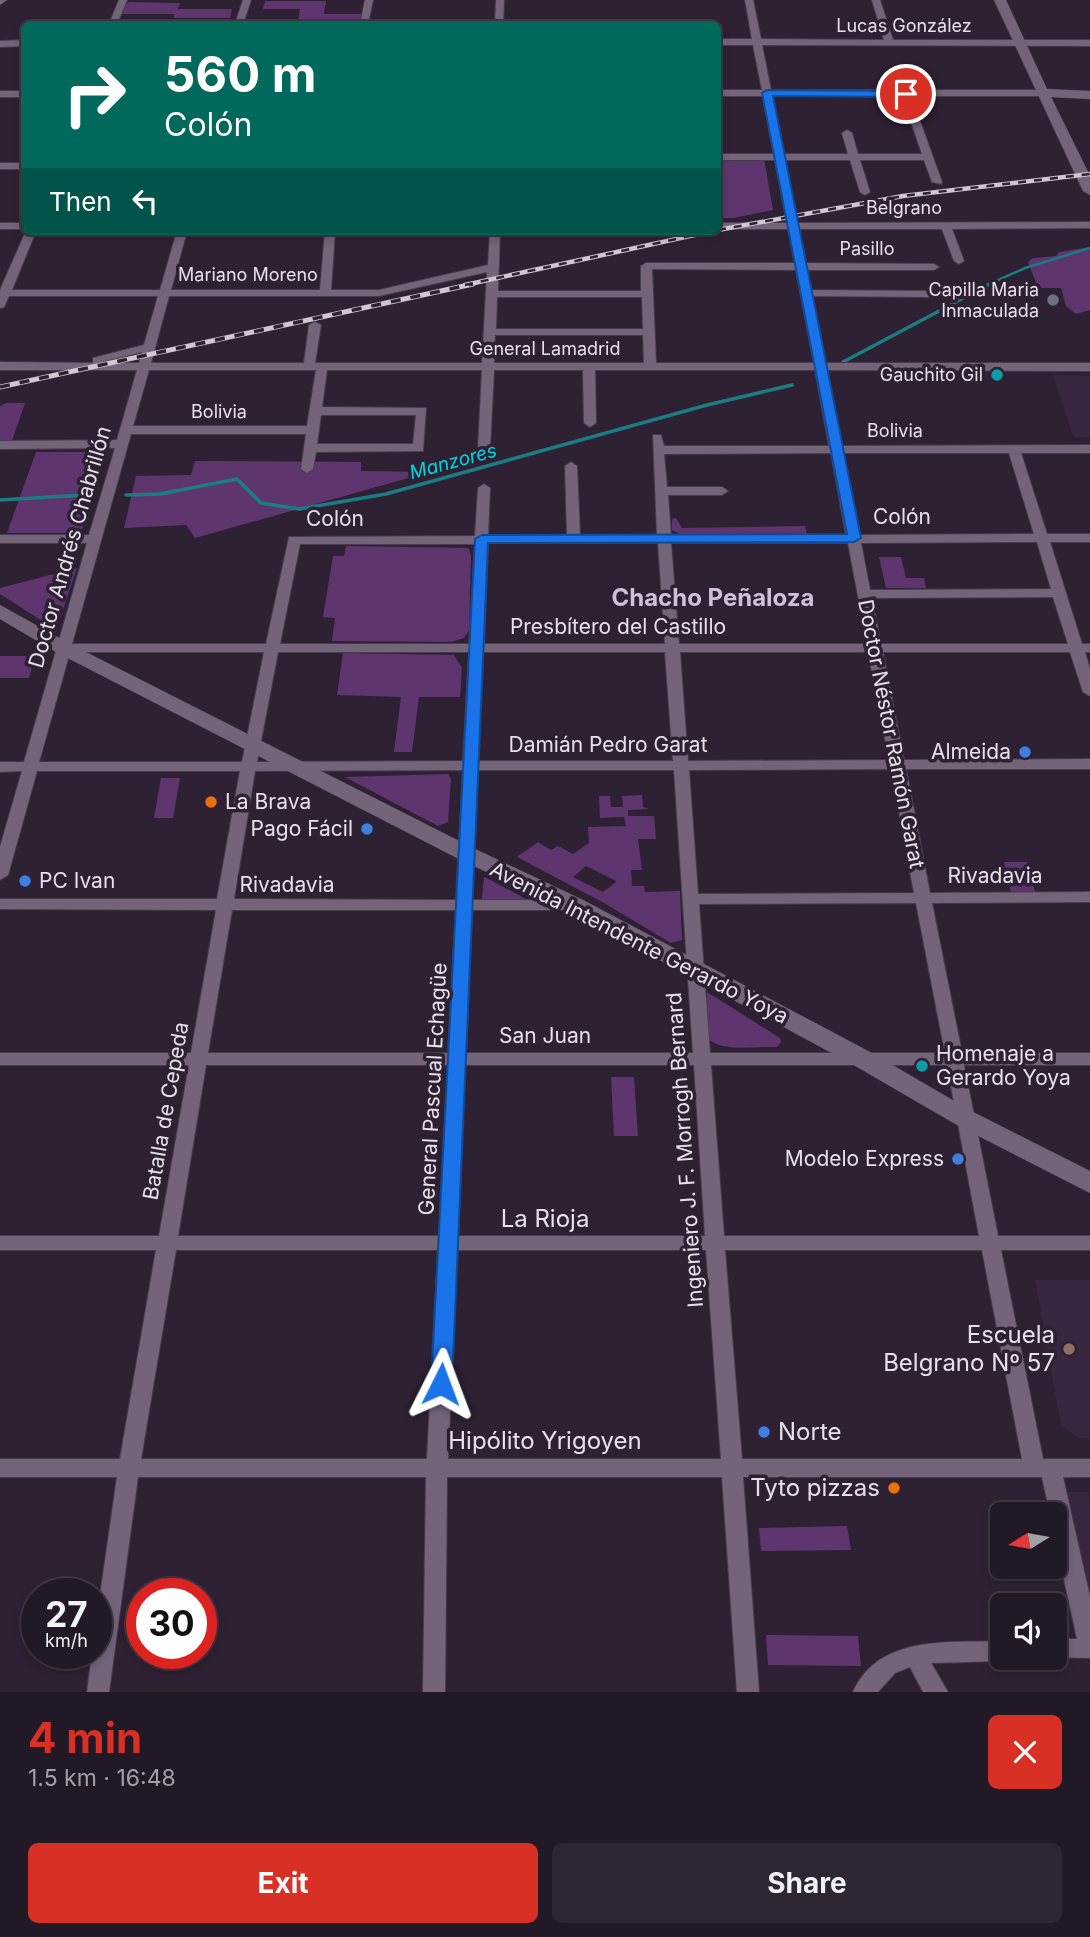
<!DOCTYPE html>
<html lang="en">
<head>
<meta charset="utf-8">
<style>
  :root { --surface:#221926; --page:#2e2632; --text:#f1f3f6; --muted:#a2a0a7; --line:#3f3843; --accent:#d93025 }
  body { margin:0; font-family:Inter,sans-serif; background:var(--page); color:var(--text); height:100vh; display:flex; flex-direction:column; font-size:26px; white-space:nowrap }
  * { box-sizing:border-box; margin:0 }
  p { font-size:23px; color:var(--muted) }
  .icon { flex:none; width:38px; height:38px; fill:none; stroke:currentColor; stroke-width:2; stroke-linecap:round; stroke-linejoin:round }
  .map { position:relative; height:1692px; overflow:hidden }
  .sheet { display:flex; flex-direction:column; background:var(--surface); flex:1 }
  .sheet>* { flex:none }
  .banner { position:absolute; left:21px; top:21px; width:700px; height:214px; border-radius:10px; box-shadow:0 4px 10px #0003,0 0 0 2px var(--line); background:#00695c; color:#fff; overflow:hidden }
  .needle { width:46px; rotate:259deg }
  .buttons { position:absolute; left:990px; top:1502px; display:grid; gap:14px }
  .buttons a { display:grid; place-items:center; width:77px; height:77px; border-radius:10px; background:var(--surface); box-shadow:0 4px 10px #0003,0 0 0 2px var(--line); font-size:35px }
  .speed { position:absolute; left:21px; top:1578px; display:flex; gap:14px; font-size:35px; font-weight:700; text-align:center }
  .speed>* { display:grid; place-content:center; width:91px; height:91px; border-radius:50%; background:var(--surface); box-shadow:0 4px 10px #0003,0 0 0 2px var(--line); line-height:1 }
  .speed small { font-size:18px; font-weight:400 }
  .speed .limit { border:10px solid #d22; background:#fff; color:#111 }
  .pin { position:absolute; display:grid; place-items:center; width:60px; height:60px; color:#fff; margin:-30px; border:4px solid #fff; border-radius:50%; box-shadow:0 2px 7px #0007 }
  .me { position:absolute; width:77px; margin:-38px; rotate:3deg; stroke-linejoin:round; filter:drop-shadow(0 0 5px #0008) }
  .turn { display:flex; align-items:center; gap:24px; height:147px; padding:0 28px; font-size:32px }
  .turn .icon { width:91px; height:91px; stroke-width:2.5 }
  .turn b { display:block; font-size:49px; line-height:60px }
  .then { display:flex; align-items:center; height:66px; padding:0 28px; background:#0003; gap:14px; font-size:26px }
  .round { display:grid; place-items:center; flex:none; width:74px; height:74px; border-radius:10px; background:var(--page) }
  .head { display:flex; align-items:center; justify-content:space-between; height:119px; padding:0 28px }
  h1 { font-size:42px; font-weight:700; line-height:52px; color:var(--accent) }
  .action { display:flex; gap:14px; margin-top:auto; padding:14px 28px }
  .action a { flex:1; height:80px; border-radius:10px; background:var(--accent); color:#fff; font-size:28px; font-weight:700; line-height:80px; text-align:center }
  .action a+a { background:var(--page); color:var(--text) }
  .map>svg:first-child { display:block }
  .built { fill:#38273f }
  .green { fill:#5f356f; fill-rule:evenodd }
  .lines { fill:none; stroke-linecap:round; stroke-linejoin:round }
  .stream-far1 { stroke:#1b7d83; stroke-width:2.5 }
  .stream { stroke:#1b7d83; stroke-width:3.5 }
  .street-casing { stroke:#483d4d; stroke-width:2 }
  .secondary-casing { stroke:#483d4d; stroke-width:1 }
  .street { fill:#73647a; fill-rule:evenodd }
  .secondary { fill:#73647a; fill-rule:evenodd }
  .rail-far1-casing { stroke:#d0c6d4; stroke-width:4.5 }
  .rail-casing { stroke:#d0c6d4; stroke-width:5 }
  .rail-far1 { stroke:#2e2133; stroke-width:2.5; stroke-dasharray:8; stroke-linecap:butt }
  .rail { stroke:#2e2133; stroke-width:3.5; stroke-dasharray:10; stroke-linecap:butt }
  .route { fill:#1a73e8; stroke:#114b97; stroke-width:2 }
  .worship-dot { fill:#6b7280; stroke:#2e2133; stroke-width:2.5 }
  .culture-dot { fill:#0f9aa8; stroke:#2e2133; stroke-width:2.5 }
  .shop-dot { fill:#3f7fe0; stroke:#2e2133; stroke-width:2.5 }
  .food-dot { fill:#e8710a; stroke:#2e2133; stroke-width:2.5 }
  .education-dot { fill:#8d6e63; stroke:#2e2133; stroke-width:2.5 }
  .labels { text-anchor:middle; stroke-width:7; stroke-linejoin:round; paint-order:stroke }
  .far-street-label { font-size:18px; fill:#e8dfec; stroke:#2e2133 }
  .far-poi-label { font-size:18px; fill:#e8dfec; stroke:#2e2133; text-anchor:end }
  .far-water-label { font-size:19px; font-style:italic; fill:#00d7e3; stroke:#2e2133 }
  .street-label { font-size:21px; fill:#e8dfec; stroke:#2e2133 }
  .poi-label { font-size:21px; fill:#e8dfec; stroke:#2e2133; text-anchor:end }
  .quarter-label { font-size:24px; font-weight:bold; fill:#d0bfd7; stroke:#2e2133 }
  .near-street-label { font-size:24px; fill:#e8dfec; stroke:#2e2133 }
  .near-poi-label { font-size:24px; fill:#e8dfec; stroke:#2e2133; text-anchor:end }
</style>
</head>
<body>
<div class="map">
<svg width="1090" height="1692" viewBox="0 0 1090 1692">
  <rect width="100%" height="100%" fill="#2e2133"/>
  <path class="built" d="M1053 375 1090 376V437H1073Z
    M1035 1280H1090V1438H1079L1061 1425Z
    M1066 1492H1089L1090 1497V1630Z"/>
  <path class="green" d="M265 1H326L324 14H362L360 24 298 22 300 9H263Z
    M129 2 180 3 178 9H232L230 18H174V14H121L125 4Z
    M718 159H764L773 210 734 218H718Z
    M1090 247V310L1076 314 1066 306 1061 288H1038L1028 262 1033 258 1056 256 1059 252Z
    M6 403H25L12 441H0V406Z
    M36 452H106L81 533H7Z
    M195 461 361 462V471L430 472 195 538 186 525 124 528 136 476 191 475Z
    M676 518 682 528 805 526 807 535 680 534 672 530V519Z
    M346 546 469 548 471 557 469 630 464 638 451 642 332 641 335 618 323 617 333 556H344Z
    M879 557H901L906 578H924L926 588H886Z
    M77 568 56 630 0 594V588Z
    M343 653 454 655 462 668 460 697H419L412 752H394L401 697 337 695Z
    M0 656H35L29 678H0Z
    M448 774 451 778 448 822 438 826 345 777Z
    M161 778H180L173 818H154Z
    M642 795 643 807 649 809 628 810V816H654L656 839H638L642 870H631L632 886H644L645 892 680 891 682 940 671 943 604 903 517 857 538 842 551 850 558 846 573 854 589 843 588 827 626 826 624 817 600 818 599 796H610L611 807H623L622 796ZM586 866 616 881V882L603 892 573 877Z
    M1004 862H1027L1035 892H1011Z
    M484 877H485L526 899H482Z
    M707 992 780 1038 781 1042 777 1047C757 1046 722 1053 707 1038Z
    M611 1077H634L638 1136H614Z
    M847 1526 851 1550 761 1551 759 1528Z
    M766 1635 858 1636 861 1666 768 1665Z"/>
  <g class="lines">
    <path class="stream-far1" d="M987 285 1025 268 1090 248"/>
    <path class="stream" d="M843 362 990 284
      M126 495 160 494 237 479 261 503 299 509 386 494 707 405 792 385
      M0 500 85 495"/>
    <defs>
      <path id="street" d="M119 0H127L117 24H109Z
        M243 0H251L243 24H235Z
        M365 0H373L368 24H360Z
        M496 0H504L503 24H495Z
        M745 0H753L761 39 884 40 872 0H880L893 40H1090V46L762 45 771 90H1042L1047 93 1042 96H911L942 182 941 184 932 182 924 160H860L870 192 865 195 860 192 850 160H785L797 223 1090 222V228L952 229 964 261 959 264 954 261 942 229H799L806 263 934 264 939 267 934 270H807L811 290 929 291 935 294 929 297 812 296 825 363H1090V371L827 370 842 446 1090 445V453H1021L1047 534H1090V542H1050L1082 644H1090V652H1085L1090 669V696L1083 692 1070 652H883L904 760 1090 759V769H906L930 893 1090 892V902L932 903 962 1053H1090V1065H964L998 1236H1090V1250H1001L1043 1459H1090V1477H1063L1090 1597V1658L1051 1657H1055V1639H1077L1055 1538V1514H1050L1042 1477H743L759 1692H737L722 1477H447L445 1692H423L426 1477H138L109 1692H87L92 1654H96V1624L117 1477H0V1459H120L156 1250H0V1236H159L189 1065H0V1053H191L216 910 0 909V899H217L240 771H37L8 875 0 880V847L22 771 0 772V762H24L87 543H0V535H89L115 448 0 449V441L117 440 137 370H0V362L93 363V358L144 345 158 296H9L4 307 0 308V290L26 231H36L12 290H160L177 231H187L171 290H320L325 231H335L331 290H379L488 265 490 231H500L498 291H641V266L646 263H795L788 229H718V223H787L775 160H718V154H774L763 96H718V90H762L753 45H718V39H752ZM772 96H902L922 154H858L852 133 847 130 842 133 848 154H784ZM652 269 796 270 814 363H656ZM487 272 482 363H315L321 325 315 322 309 325 304 363H151L169 296H379ZM497 297H642L643 329H496ZM495 335H643L644 363H494ZM142 352 139 363H101V362ZM149 370H316L307 426H133ZM327 370H482L478 449 484 453 490 449 494 370H583L584 423 590 427 596 423 595 370H815L829 446H664L661 435H653L657 535H580L577 466 571 462 565 466 567 535 488 536 490 488 484 484 478 488 475 536 289 537 266 644H72L131 434H306L301 469 307 473 313 469 316 452 423 451 426 408 322 407ZM321 415H416L413 444H317ZM831 453 846 535H671L668 495H722L728 491 722 487H667L664 454ZM843 453H1009L1034 534 859 535ZM1037 542 1051 589 870 590 861 543ZM488 543H658L665 644H484ZM671 543H848L867 644H679ZM300 544H475L469 644H280ZM1053 597 1068 644H881L872 598ZM70 652H264L242 762H39ZM278 652H469L463 761 257 762ZM483 652H665L673 761H478ZM680 652H868L889 760 688 761ZM891 769 914 893 698 894 689 770ZM463 770 456 900 234 899 255 771ZM478 770H674L693 1053H466L472 910H575L583 905 575 900H472ZM916 903 945 1053H710L699 904ZM232 910H456L448 1053H208ZM206 1065H448L439 1236H178ZM465 1065H694L705 1236H458ZM711 1065H947L979 1236H724ZM176 1250H438L427 1459H141ZM457 1250H706L721 1459H448ZM725 1250H982L1022 1459H742Z
        M24 40V46L0 47V41Z
        M0 91H24V97H0Z
        M0 163H24V169H0Z
        M0 223H24V229H0Z
        M1003 1641V1657H1011L1003 1661 931 1663 948 1692H923L910 1667 895 1673 878 1692H853C879 1634 950 1643 1003 1641Z"/>
      <path id="secondary" d="M0 0H7L0 5Z
        M994 0H1006L1047 89 1090 91V99L1051 97 1090 176V195L1083 191Z
        M0 605 70 644 475 849 583 900 870 1052 975 1113 1090 1171V1193L957 1125 852 1064 567 910 459 859 56 652 0 619Z"/>
    </defs>
    <use href="#street" class="street-casing"/>
    <use href="#secondary" class="secondary-casing"/>
    <use href="#street" class="street"/>
    <use href="#secondary" class="secondary"/>
    <defs>
      <path id="rail-far1" d="M718 230 903 196 1090 174
        M465 285 713 231"/>
      <path id="rail" d="M0 387 473 284"/>
    </defs>
    <use href="#rail-far1" class="rail-far1-casing"/>
    <use href="#rail" class="rail-casing"/>
    <use href="#rail-far1" class="rail-far1"/>
    <use href="#rail" class="rail"/>
  </g>
  <path class="route" d="M767 90 906 91 910 94 906 97 773 96 861 538 854 542 488 543 452 1384 449 1389 441 1392 434 1389 431 1384 475 539 482 535 847 534 762 93Z"/>
  <circle class="worship-dot" cx="1053" cy="300" r="7"/>
  <g class="culture-dot">
    <circle cx="997" cy="375" r="7"/>
    <circle cx="922" cy="1066" r="7"/>
  </g>
  <g class="shop-dot">
    <circle cx="1025" cy="752" r="7"/>
    <circle cx="367" cy="829" r="7"/>
    <circle cx="25" cy="881" r="7"/>
    <circle cx="958" cy="1159" r="7"/>
    <circle cx="764" cy="1432" r="7"/>
  </g>
  <g class="food-dot">
    <circle cx="211" cy="802" r="7"/>
    <circle cx="894" cy="1488" r="7"/>
  </g>
  <circle class="education-dot" cx="1069" cy="1349" r="7"/>
  <g class="labels">
    <g class="far-street-label">
      <text x="904" y="32">Lucas González</text>
      <text x="904" y="214">Belgrano</text>
      <text x="867" y="255">Pasillo</text>
      <text x="248" y="281">Mariano Moreno</text>
      <text x="545" y="355">General Lamadrid</text>
      <text x="219" y="418">Bolivia</text>
      <text x="895" y="437">Bolivia</text>
    </g>
    <g class="far-poi-label">
      <text x="1039" y="296">Capilla Maria<tspan x="1039" dy="21">Inmaculada</tspan></text>
      <text x="983" y="381">Gauchito Gil</text>
    </g>
    <g class="far-water-label">
      <text transform="translate(453 461) rotate(-15)" y="7">Manzores</text>
    </g>
    <g class="street-label">
      <text x="902" y="524">Colón</text>
      <text x="335" y="526">Colón</text>
      <text transform="translate(70 547) rotate(-74)" y="7">Doctor Andrés Chabrillón</text>
      <text x="618" y="634">Presbítero del Castillo</text>
      <text transform="translate(891 734) rotate(79)" y="7">Doctor Néstor Ramón Garat</text>
      <text x="608" y="752">Damián Pedro Garat</text>
      <text x="995" y="883">Rivadavia</text>
      <text x="287" y="892">Rivadavia</text>
      <text transform="translate(639 943) rotate(27)" y="7">Avenida Intendente Gerardo Yoya</text>
      <text x="545" y="1043">San Juan</text>
      <text transform="translate(433 1089) rotate(-87)" y="7">General Pascual Echagüe</text>
      <text transform="translate(166 1111) rotate(-80)" y="7">Batalla de Cepeda</text>
      <text transform="translate(685 1150) rotate(-94)" y="7">Ingeniero J. F. Morrogh Bernard</text>
    </g>
    <g class="poi-label">
      <text x="1011" y="759">Almeida</text>
      <text x="225" y="809" text-anchor="start">La Brava</text>
      <text x="353" y="836">Pago Fácil</text>
      <text x="39" y="888" text-anchor="start">PC Ivan</text>
      <text x="936" y="1061" text-anchor="start">Homenaje a<tspan x="936" dy="24">Gerardo Yoya</tspan></text>
      <text x="944" y="1166">Modelo Express</text>
    </g>
    <g class="quarter-label">
      <text x="713" y="606">Chacho Peñaloza</text>
    </g>
    <g class="near-street-label">
      <text x="545" y="1227">La Rioja</text>
      <text x="545" y="1449">Hipólito Yrigoyen</text>
    </g>
    <g class="near-poi-label">
      <text x="1055" y="1343">Escuela<tspan x="1055" dy="28">Belgrano Nº 57</tspan></text>
      <text x="778" y="1440" text-anchor="start">Norte</text>
      <text x="880" y="1496">Tyto pizzas</text>
    </g>
  </g>
</svg>
<div class="buttons">
<a><svg class="needle" viewBox="-14 -14 28 28"><path d="M0-13l5 13h-10z" fill="#e53935"/><path d="M0 13l5-13h-10z" fill="#a2a0a7"/></svg></a>
<a><svg class="icon" aria-label="sound" viewBox="0 0 24 24"><path d="M4 9h4l5-4v14l-5-4H4zM17 9q2 3 0 6"/></svg></a>
</div>
<div class="speed"><div>27<small>km/h</small></div><div class="limit">30</div></div>
<div class="pin" style="left:906px;top:94px;background:#d93025"><svg class="icon" aria-label="arrive" viewBox="0 0 24 24"><path d="M6 21V4h12l-3 4 3 4H6"/></svg></div>
<svg class="me" style="left:441px;top:1384px" viewBox="-20 -20 40 40"><path d="M0-17L14 15 0 8-14 15z" fill="#1a73e8" stroke="#fff" stroke-width="4"/></svg>
<div class="banner">
<div class="turn"><svg class="icon" aria-label="right" viewBox="0 0 24 24"><path d="M7 20v-9h11M14 6l5 5-5 5"/></svg><div><b>560 m</b>Colón</div></div>
<div class="then">Then<svg class="icon" aria-label="left" viewBox="0 0 24 24"><path d="M17 20v-9H6M10 6l-5 5 5 5"/></svg></div>
</div>
</div>
<section class="sheet">
<div class="head"><div><h1>4 min</h1><p>1.5 km · 16:48</p></div><a class="round" style="background:#d93025;color:#fff"><svg class="icon" aria-label="close" viewBox="0 0 24 24"><path d="M6 6l12 12M18 6L6 18"/></svg></a></div>
<div class="action"><a>Exit</a><a>Share</a></div>
</section>
</body>
</html>
